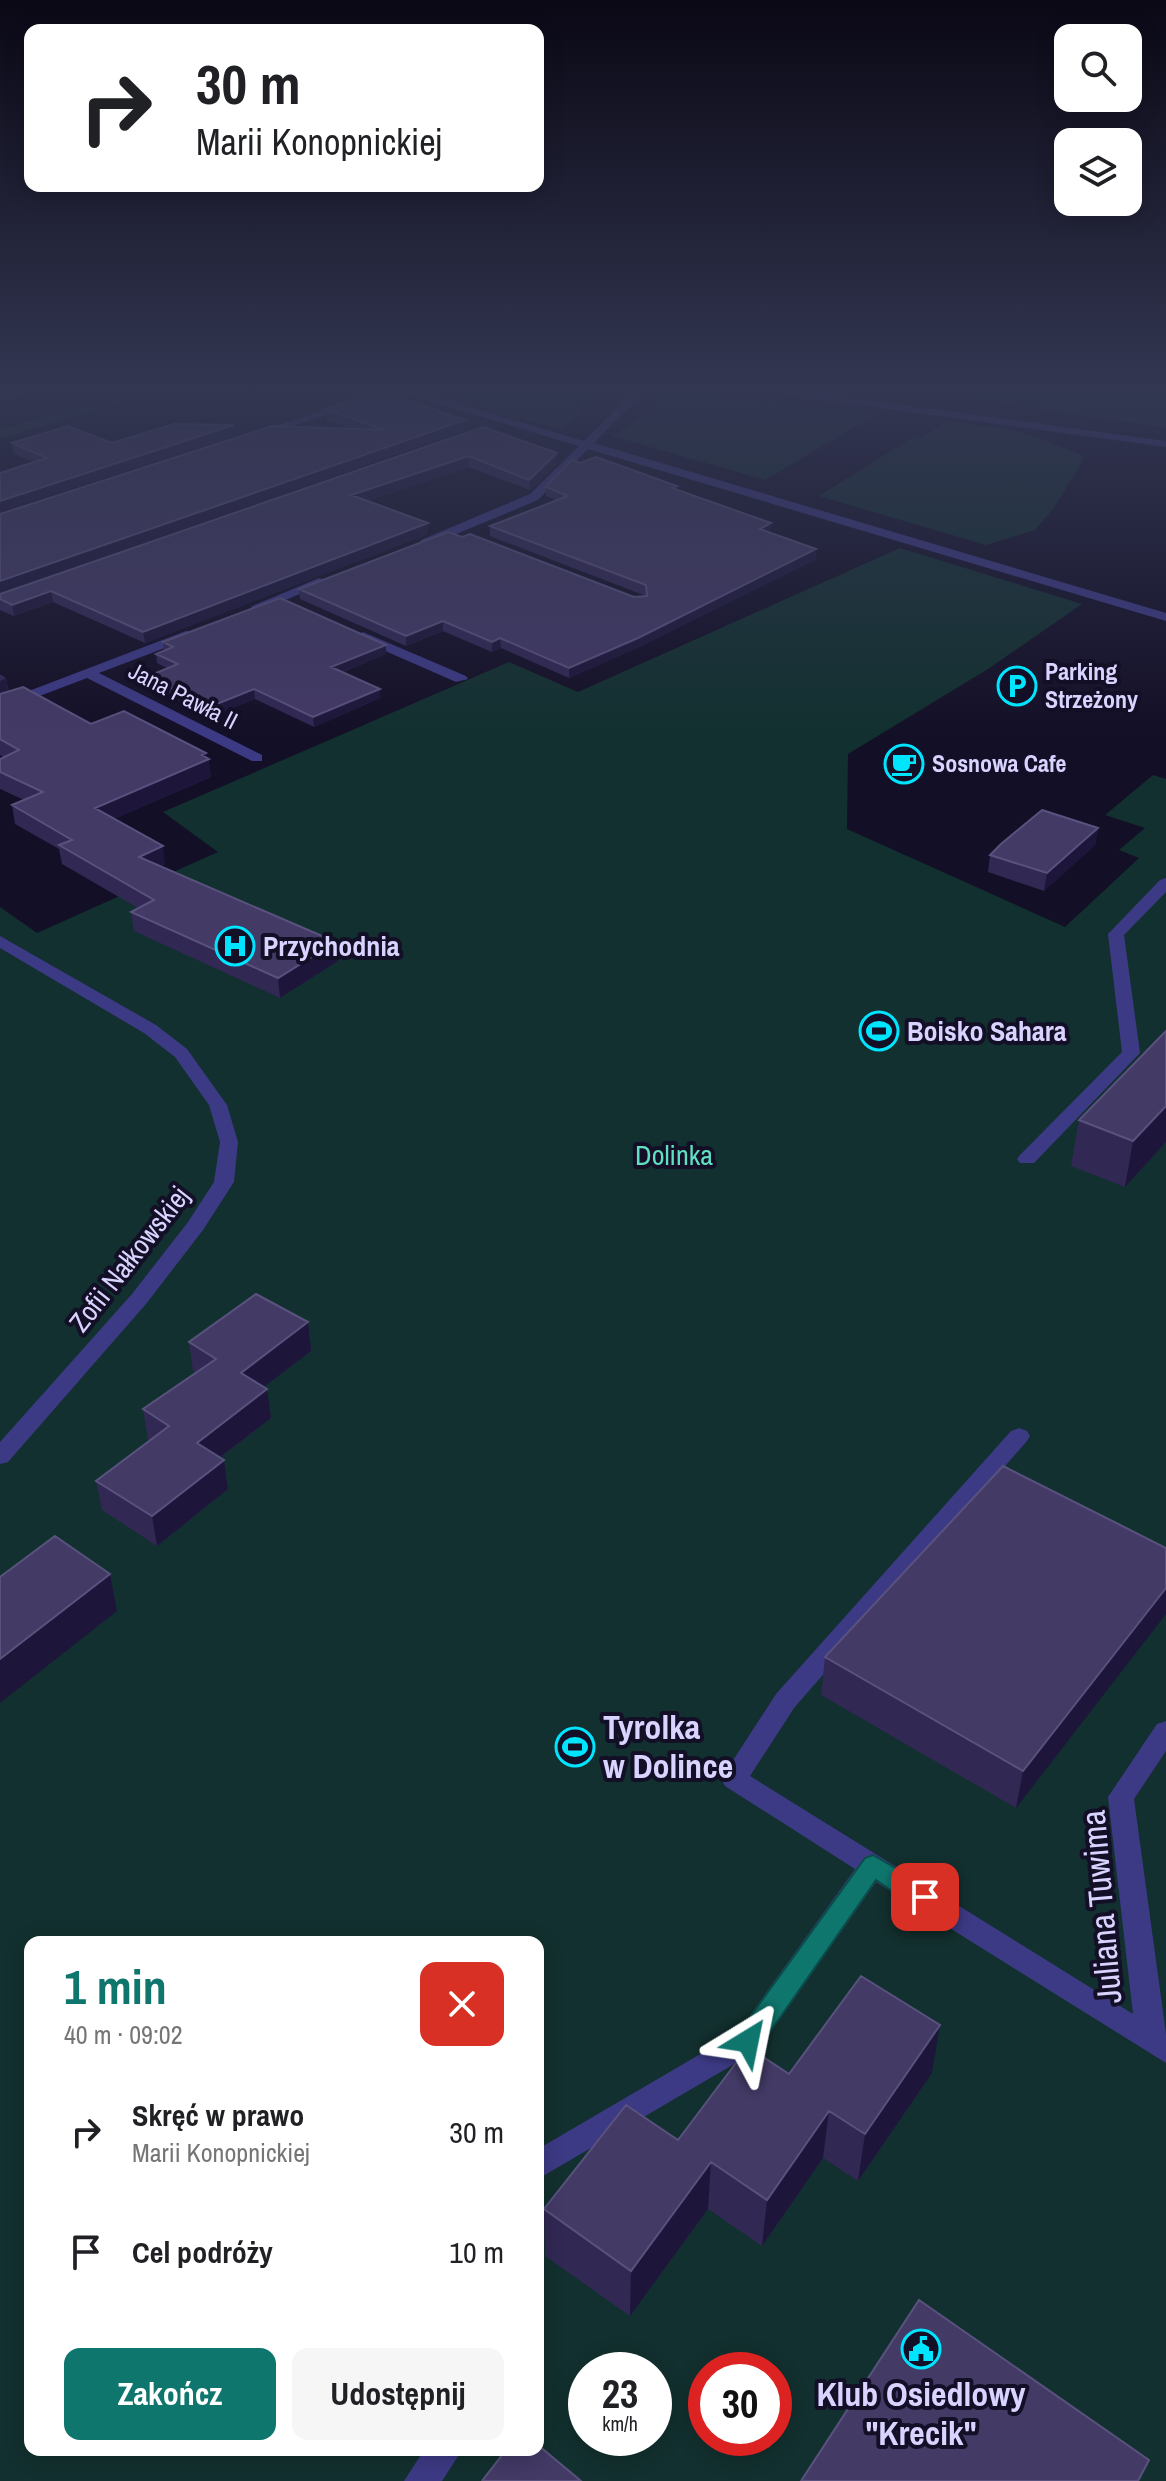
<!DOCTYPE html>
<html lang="pl">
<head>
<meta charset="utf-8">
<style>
  :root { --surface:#fff; --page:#f6f6f6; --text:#202124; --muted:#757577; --accent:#0f766e }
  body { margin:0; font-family:"Archivo Narrow",sans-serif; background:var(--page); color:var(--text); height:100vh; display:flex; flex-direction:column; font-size:30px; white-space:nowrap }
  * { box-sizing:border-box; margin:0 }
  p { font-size:26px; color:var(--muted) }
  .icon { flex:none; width:44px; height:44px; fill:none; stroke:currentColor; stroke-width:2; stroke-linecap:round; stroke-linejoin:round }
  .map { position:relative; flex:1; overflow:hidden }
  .drawer { position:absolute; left:24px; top:1936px; width:520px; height:520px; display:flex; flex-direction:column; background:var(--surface); border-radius:16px; box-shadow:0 4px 20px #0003 }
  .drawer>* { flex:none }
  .hud { position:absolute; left:24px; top:24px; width:520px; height:168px; border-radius:16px; box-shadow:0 4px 20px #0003; background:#fff; color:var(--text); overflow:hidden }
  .tools { position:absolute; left:1054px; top:24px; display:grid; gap:16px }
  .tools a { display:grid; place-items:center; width:88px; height:88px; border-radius:16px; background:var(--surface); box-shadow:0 4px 20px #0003; font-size:40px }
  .speed { position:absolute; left:568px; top:2352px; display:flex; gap:16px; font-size:40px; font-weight:700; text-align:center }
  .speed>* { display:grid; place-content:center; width:104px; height:104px; border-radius:50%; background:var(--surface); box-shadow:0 4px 20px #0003; line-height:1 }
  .speed small { font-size:20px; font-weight:400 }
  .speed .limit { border:12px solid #d22; background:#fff; color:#111 }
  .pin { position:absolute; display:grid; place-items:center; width:68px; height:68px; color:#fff; margin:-34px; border-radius:16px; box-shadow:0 4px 12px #0006 }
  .me { position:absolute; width:88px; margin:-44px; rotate:35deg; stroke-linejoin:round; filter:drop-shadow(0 0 6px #0008) }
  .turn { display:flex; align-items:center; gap:28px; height:168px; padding:0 40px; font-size:36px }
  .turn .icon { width:104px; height:104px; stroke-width:2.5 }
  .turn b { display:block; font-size:56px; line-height:68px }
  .round { display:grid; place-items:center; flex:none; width:84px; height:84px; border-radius:16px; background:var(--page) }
  .summary { display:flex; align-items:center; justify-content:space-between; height:136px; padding:0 40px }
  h1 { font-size:48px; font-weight:700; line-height:60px; color:var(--accent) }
  .primary-button { display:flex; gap:16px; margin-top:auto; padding:16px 40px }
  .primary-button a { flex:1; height:92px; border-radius:16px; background:var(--accent); color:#fff; font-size:32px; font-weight:700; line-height:92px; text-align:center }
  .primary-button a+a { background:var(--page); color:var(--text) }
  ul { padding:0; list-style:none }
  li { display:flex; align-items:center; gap:24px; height:120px; padding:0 40px }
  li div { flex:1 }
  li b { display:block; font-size:30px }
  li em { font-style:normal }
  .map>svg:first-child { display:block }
  .green { fill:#12302f; fill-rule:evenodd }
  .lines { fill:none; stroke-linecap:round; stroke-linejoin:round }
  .minor { fill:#3d3a85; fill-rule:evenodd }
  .tertiary { fill:#3d3a85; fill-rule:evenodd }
  .wall { fill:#312854 }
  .shaded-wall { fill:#1d163a }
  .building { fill:#433a66; stroke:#5a527e; stroke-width:2 }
  .route { fill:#0f766e; stroke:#0a4d48; stroke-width:2 }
  .labels { text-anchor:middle; stroke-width:8; stroke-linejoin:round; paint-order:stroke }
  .far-poi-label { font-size:24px; font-weight:bold; fill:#d9d4ff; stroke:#130f26; text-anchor:start }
  .far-street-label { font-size:24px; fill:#d9d4ff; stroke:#130f26 }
  .poi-label { font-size:28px; font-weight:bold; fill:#d9d4ff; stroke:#130f26; text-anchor:start }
  .park-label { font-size:28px; fill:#5fe0c0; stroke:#130f26 }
  .street-label { font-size:28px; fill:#d9d4ff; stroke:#130f26 }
  .near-poi-label { font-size:34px; font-weight:bold; fill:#d9d4ff; stroke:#130f26; text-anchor:start }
  .near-street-label { font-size:34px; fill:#d9d4ff; stroke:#130f26 }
</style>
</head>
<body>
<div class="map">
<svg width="1166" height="2481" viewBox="0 0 1166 2481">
  <rect width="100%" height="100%" fill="#130f26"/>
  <path class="green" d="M158 390H161L0 439V428Z
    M425 390H616L584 406 574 421 561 428 509 417Z
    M658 390H715L805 406 804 408 878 413 765 480 612 436 644 416H649L652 413 647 412 654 404 653 394Z
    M917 390H1166V428Z
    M947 421 1020 431 1081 455 1084 459 1053 509 1035 530 986 545 819 496 915 436 922 437Z
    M900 548 1082 604 988 669 848 754 847 829 1065 927 1139 858 1119 850 1145 828 1105 815 1153 775 1166 779V2481H0V907L37 933 218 852 163 812 509 662 578 692ZM30 1942H538V2450H30ZM586 2370H654V2438H586ZM706 2370H774V2438H706Z"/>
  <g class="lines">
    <path class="minor" d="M386 390H412L584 441 635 390H646L594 443 1166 613V621L588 449 538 500 425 547 421 546V540L530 494 579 446 399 392 258 437 248 435Z
      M319 578 330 581 262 610 250 607Z
      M186 631 191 632V638L99 673 262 755V761H252L87 678 0 711V702Z
      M363 632 466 676 468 679 456 682 358 639 356 636Z
      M1166 878V892L1124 935 1140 1053 1034 1163H1020L1017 1159 1020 1155 1122 1052 1108 934 1160 880Z
      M0 936 156 1025 187 1049 227 1105 238 1142 234 1182 203 1230 146 1304 8 1462 0 1464V1442L132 1294 188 1222 214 1182 220 1142 209 1105 175 1057 144 1033 0 948Z
      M1019 1428 1027 1431 1030 1436 1027 1441 794 1708 750 1776 1133 2014 1108 1797 1157 1724 1166 1721V1751L1134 1799 1166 2034V2063L876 1882 758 2050 538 2179V2149L738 2032 855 1869 725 1786 721 1779 776 1694 1011 1431Z
      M424 2450H462L442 2481H404Z"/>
    <path class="tertiary" d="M767 390H792L1166 441V447L772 393Z"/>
  </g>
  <path class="wall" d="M325 409 465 420V430L0 593V514L353 429 326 420Z
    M234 425 235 436 34 462 14 454 12 443H112Z
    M483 427 557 453V464L530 490 469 467 366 501 428 523V534L145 643 53 602 14 616 0 610V599Z
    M546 487 677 490 770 532 816 559 637 648 569 678 501 648 492 652 443 631 406 646 300 599 299 589 646 596 490 536V526L556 500 546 496Z
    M163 642 386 654 343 672 380 698 314 727 255 699 213 716 147 686 146 677 167 668 157 663 156 654 164 651Z
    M0 674 6 678 9 692 91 724 206 757 211 777 114 819 165 864 161 866 338 961 280 998 134 931 131 912 138 908 62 864 59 849 15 824 12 805 24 800 0 789V759L3 757 0 755Z
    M1098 828 1095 845 1044 891 988 872 990 855Z
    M1166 1031V1142L1125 1187 1071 1166 1079 1120Z
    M308 1322 311 1351 264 1387 271 1418 220 1458 228 1489 157 1546 102 1510 96 1481 150 1440 148 1439 143 1409 196 1373 193 1371 189 1342Z
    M1166 1548 1016 1808 821 1695 825 1657Z
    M932 2073 858 2181 823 2158 762 2246 708 2209 630 2316 545 2256 544 2209 678 2140 789 2074Z"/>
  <path class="shaded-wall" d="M31 390H56L0 406V399Z
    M465 420V430L0 593V581Z
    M234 425 235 436 0 512V501Z
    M557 453V464L530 490 529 480Z
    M469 456V467L352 505 351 495Z
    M428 523V534L145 643 143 632Z
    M771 523 770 533 760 529Z
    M816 549V559L637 648 569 678V668Z
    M51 591 53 602 14 616 12 605Z
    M443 621V631L406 646V636Z
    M500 638 501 648 492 652V642Z
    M386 645V654L332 676 331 667Z
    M6 678 9 695 0 699V681Z
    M254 689 255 699 213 716 212 706Z
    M380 689V698L314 727 313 717Z
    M206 753 207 760 209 759 211 777 98 826 95 808Z
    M1098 828 1095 845 1044 891 1047 873Z
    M163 846 165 864 142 875 139 857Z
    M336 942 338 961 280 998 278 978Z
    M1166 1106V1142L1125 1187 1133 1141Z
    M308 1322 311 1351 244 1402 241 1373Z
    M267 1389 271 1418 201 1472 197 1443Z
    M224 1460 228 1489 157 1546 152 1516Z
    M110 1574 117 1611 0 1703V1659Z
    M1166 1588V1614L1016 1808 1023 1771Z
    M940 2025 932 2073 858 2181 865 2134Z
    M829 2111 823 2158 762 2246 767 2200Z
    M711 2162 708 2209 630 2316 631 2271Z"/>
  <path class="building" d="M0 390H31L0 399Z
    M381 391 465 420 0 581V514L272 426 385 430 325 409Z
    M174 424 234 425 0 501V473L47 458 12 443 68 426 112 443Z
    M483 427 557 453 529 480 469 456 351 495 428 523 143 632 51 591 12 605 0 599V594Z
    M596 457 677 486 672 488 771 523 760 529 816 549 638 638 569 668 500 638 492 642 443 621 406 636 299 589 448 532 462 537 470 534 634 597 647 596 646 585 490 526 568 496 546 487 572 460 580 463Z
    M280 598 386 645 331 667 380 689 313 717 254 689 212 706 146 677 178 664 156 654 173 647 163 642Z
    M23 687 91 724 124 711 206 753 202 755 209 759 95 808 163 846 139 857 336 942 278 978 131 912 154 900 59 845 72 840 12 805 43 792 0 772V759L19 750 0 739V694Z
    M1042 810 1098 828 1047 873 990 855 1001 844Z
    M1166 1031V1106L1133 1141 1079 1120Z
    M256 1294 308 1322 241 1373 267 1389 197 1443 224 1460 152 1516 96 1481 169 1426 143 1409 216 1359 189 1342Z
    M1003 1466 1166 1548V1588L1023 1771 825 1657Z
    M55 1536 110 1574 0 1659V1577Z
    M861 1976 940 2025 865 2134 829 2111 767 2200 711 2162 631 2271 544 2209 626 2105 678 2140 748 2047 789 2074Z
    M919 2300 1149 2460 1138 2481H801Z
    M538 2445 581 2481H482L506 2450H538Z"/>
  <linearGradient id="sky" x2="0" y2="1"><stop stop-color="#0a0815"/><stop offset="0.53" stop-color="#333752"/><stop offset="1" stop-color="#333752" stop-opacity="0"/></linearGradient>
  <rect width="1166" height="737" fill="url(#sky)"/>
  <path class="route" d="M873 1855 933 1890 937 1897 933 1905C915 1912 892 1890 876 1880L758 2049 748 2052 739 2049 735 2041 739 2032 865 1858Z"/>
  <defs>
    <symbol id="parking-ring" viewBox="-11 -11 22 22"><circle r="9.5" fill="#130f26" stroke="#00e5ff" stroke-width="1.5"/><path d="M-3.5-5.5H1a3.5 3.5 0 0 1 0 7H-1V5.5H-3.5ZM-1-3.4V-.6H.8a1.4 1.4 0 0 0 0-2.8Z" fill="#00e5ff"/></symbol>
    <symbol id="cafe-ring" viewBox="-11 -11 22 22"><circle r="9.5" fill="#130f26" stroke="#00e5ff" stroke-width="1.5"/><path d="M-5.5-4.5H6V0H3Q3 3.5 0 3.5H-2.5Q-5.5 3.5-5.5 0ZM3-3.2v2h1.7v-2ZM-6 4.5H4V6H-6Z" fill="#00e5ff"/></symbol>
    <symbol id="hospital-ring" viewBox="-11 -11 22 22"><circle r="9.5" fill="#130f26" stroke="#00e5ff" stroke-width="1.5"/><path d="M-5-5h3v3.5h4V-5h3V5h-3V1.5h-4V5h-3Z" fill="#00e5ff"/></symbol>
    <symbol id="stadium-ring" viewBox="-11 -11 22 22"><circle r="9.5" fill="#130f26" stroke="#00e5ff" stroke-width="1.5"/><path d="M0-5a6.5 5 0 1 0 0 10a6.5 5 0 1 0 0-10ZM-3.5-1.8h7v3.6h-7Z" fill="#00e5ff"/></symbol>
    <symbol id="civic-ring" viewBox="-11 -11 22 22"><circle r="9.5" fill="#130f26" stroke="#00e5ff" stroke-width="1.5"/><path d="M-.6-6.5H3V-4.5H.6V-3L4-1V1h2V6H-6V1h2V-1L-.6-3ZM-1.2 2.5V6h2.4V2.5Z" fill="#00e5ff"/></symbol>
  </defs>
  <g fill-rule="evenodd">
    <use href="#parking-ring" x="995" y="664" width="44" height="44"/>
    <use href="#cafe-ring" x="882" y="742" width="44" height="44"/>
    <use href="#hospital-ring" x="213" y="924" width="44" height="44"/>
    <use href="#stadium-ring" x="857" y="1009" width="44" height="44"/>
    <use href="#stadium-ring" x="553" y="1725" width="44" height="44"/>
    <use href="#civic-ring" x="899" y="2327" width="44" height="44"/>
  </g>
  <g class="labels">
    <g class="far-poi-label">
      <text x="1045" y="680">Parking<tspan x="1045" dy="28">Strzeżony</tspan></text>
      <text x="932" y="772">Sosnowa Cafe</text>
    </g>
    <g class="far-street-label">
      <text transform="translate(183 696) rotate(27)" y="8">Jana Pawła II</text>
    </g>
    <g class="poi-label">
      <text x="263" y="956">Przychodnia</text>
      <text x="907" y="1041">Boisko Sahara</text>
    </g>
    <g class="park-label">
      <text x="674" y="1165">Dolinka</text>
    </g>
    <g class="street-label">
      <text transform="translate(129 1259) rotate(-52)" y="10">Zofii Nałkowskiej</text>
    </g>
    <g class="near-poi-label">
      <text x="603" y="1739">Tyrolka<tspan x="603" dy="39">w Dolince</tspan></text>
      <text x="921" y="2406" text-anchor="middle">Klub Osiedlowy<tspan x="921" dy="39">"Krecik"</tspan></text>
    </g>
    <g class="near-street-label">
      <text transform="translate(1101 1907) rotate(-95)" y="12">Juliana Tuwima</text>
    </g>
  </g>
</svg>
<div class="tools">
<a><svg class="icon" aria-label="search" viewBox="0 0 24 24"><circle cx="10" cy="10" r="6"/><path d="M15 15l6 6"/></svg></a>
<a><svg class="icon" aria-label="layers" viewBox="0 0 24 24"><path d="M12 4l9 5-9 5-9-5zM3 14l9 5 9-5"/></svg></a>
</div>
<div class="speed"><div>23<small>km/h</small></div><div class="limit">30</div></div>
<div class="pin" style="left:925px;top:1897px;background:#d93025"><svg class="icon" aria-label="arrive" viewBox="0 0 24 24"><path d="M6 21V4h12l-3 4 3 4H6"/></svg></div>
<svg class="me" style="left:748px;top:2041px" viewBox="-20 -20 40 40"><path d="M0-17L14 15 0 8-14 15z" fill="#0f766e" stroke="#fff" stroke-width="4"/></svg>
<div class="hud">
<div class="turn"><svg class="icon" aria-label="right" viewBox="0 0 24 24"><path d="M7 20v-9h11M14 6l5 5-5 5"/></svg><div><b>30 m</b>Marii Konopnickiej</div></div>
</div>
<section class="drawer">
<div class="summary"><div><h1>1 min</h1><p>40 m · 09:02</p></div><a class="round" style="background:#d93025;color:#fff"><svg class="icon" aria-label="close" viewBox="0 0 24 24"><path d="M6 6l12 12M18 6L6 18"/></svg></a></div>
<ul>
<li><svg class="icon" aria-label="right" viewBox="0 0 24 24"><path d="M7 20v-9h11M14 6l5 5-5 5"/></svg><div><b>Skręć w prawo</b><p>Marii Konopnickiej</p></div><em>30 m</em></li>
<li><svg class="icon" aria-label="arrive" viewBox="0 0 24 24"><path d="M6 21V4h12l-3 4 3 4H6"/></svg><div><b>Cel podróży</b></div><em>10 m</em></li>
</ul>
<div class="primary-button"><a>Zakończ</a><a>Udostępnij</a></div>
</section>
</div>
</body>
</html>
